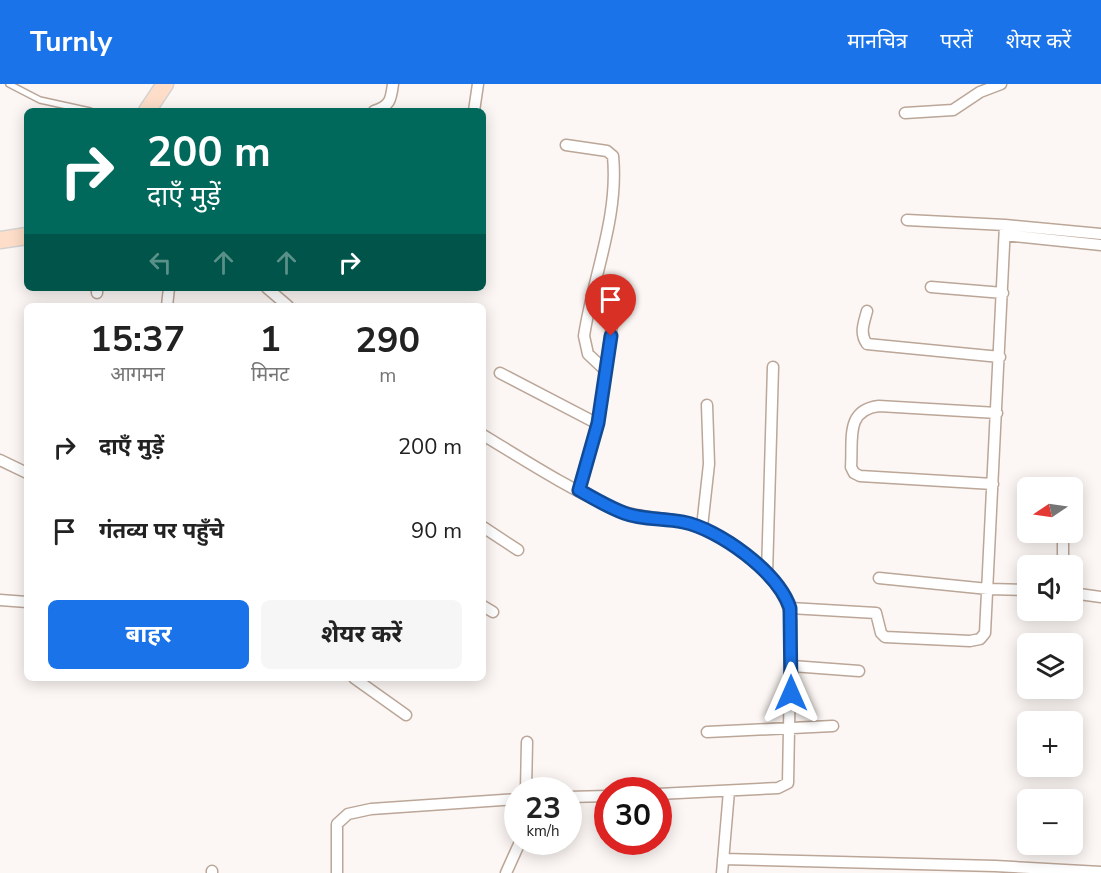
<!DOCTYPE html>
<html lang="hi">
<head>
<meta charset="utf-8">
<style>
  :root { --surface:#fff; --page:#f6f6f6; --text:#222; --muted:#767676; --accent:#1a73e8 }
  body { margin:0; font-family:"Nunito Sans","Noto Sans Devanagari",sans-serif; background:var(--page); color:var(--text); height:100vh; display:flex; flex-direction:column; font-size:22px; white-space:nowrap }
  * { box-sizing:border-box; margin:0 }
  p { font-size:20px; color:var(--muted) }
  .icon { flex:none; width:33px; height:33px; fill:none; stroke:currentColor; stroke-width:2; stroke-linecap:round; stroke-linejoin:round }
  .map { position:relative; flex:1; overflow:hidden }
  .sheet { position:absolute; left:24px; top:219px; width:462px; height:378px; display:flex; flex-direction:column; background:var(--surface); border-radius:9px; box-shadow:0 3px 15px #0003 }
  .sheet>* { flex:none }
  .top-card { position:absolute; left:24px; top:24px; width:462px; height:183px; border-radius:9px; box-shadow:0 3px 15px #0003; background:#00695c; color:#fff; overflow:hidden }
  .needle { width:39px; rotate:257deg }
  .buttons { position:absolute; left:1017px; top:393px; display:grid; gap:12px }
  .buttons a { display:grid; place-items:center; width:66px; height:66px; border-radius:9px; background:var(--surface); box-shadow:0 3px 15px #0003; font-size:30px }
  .speed { position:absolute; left:504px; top:693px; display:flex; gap:12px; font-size:30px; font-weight:700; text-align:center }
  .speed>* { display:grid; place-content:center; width:78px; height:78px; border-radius:50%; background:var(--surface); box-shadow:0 3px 15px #0003; line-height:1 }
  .speed small { font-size:15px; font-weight:400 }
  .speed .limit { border:9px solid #d22; background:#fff; color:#111 }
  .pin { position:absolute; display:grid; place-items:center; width:51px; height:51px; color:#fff; margin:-62px -26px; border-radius:50% 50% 50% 0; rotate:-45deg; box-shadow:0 0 6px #0007 }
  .pin .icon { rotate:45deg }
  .me { position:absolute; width:66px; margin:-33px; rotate:0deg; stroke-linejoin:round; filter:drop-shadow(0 0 4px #0008) }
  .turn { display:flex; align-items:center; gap:21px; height:126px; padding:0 24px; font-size:27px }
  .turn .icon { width:78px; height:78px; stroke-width:2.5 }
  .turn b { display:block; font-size:42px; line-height:51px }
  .lanes { display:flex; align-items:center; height:57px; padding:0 24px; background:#0003; justify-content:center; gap:30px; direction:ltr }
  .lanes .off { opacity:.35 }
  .eta { display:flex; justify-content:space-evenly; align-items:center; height:102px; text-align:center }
  .eta b { font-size:36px; font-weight:700; line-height:42px }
  .primary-button { display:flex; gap:12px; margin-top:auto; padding:12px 24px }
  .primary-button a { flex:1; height:69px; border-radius:9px; background:var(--accent); color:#fff; font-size:24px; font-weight:700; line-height:69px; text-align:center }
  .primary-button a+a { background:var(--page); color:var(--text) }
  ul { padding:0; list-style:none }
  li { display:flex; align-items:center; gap:18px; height:84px; padding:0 24px }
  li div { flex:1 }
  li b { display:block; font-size:22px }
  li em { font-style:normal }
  header { display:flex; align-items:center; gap:36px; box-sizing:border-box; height:84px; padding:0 30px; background:var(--accent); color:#fff }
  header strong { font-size:28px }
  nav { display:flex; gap:33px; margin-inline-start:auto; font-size:21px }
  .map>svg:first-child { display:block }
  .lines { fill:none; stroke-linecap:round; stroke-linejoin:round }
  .lane-casing { stroke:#bba698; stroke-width:8 }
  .street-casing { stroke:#bba698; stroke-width:13 }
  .primary-casing { stroke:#d4d3d2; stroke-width:19 }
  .lane { stroke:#fff; stroke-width:5 }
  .street { stroke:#fff; stroke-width:10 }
  .primary { stroke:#fedec8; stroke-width:16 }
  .route-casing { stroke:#114b97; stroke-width:15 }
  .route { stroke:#1a73e8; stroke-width:10 }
</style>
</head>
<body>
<header>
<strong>Turnly</strong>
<nav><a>मानचित्र</a><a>परतें</a><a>शेयर करें</a></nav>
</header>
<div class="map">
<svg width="1101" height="789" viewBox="0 0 1101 789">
  <rect width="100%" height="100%" fill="#fcf7f4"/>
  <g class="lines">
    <defs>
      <path id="lane" d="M9 0 40 16 90 27"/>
      <path id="street" d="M374 27C390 22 391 16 393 0
        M474 27 478 0
        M905 29 953 26 980 8 1001 0
        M566 61 607 67 613 72C619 133 593 192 584 252L588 270 606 287
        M1005 141 1101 150
        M1005 151 1101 161
        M931 203 1003 209
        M97 204V209
        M267 204 288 222
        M167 222 169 204
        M867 227C864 239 859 249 867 260L1000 273
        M500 289 598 340
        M483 351C526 377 569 405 615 425 638 435 662 432 686 439 724 449 788 494 791 537L788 699 778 704 658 710
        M0 376 27 389
        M993 400 860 392 854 389 851 383C853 355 845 326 879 322L997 329
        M579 406 598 340 613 234
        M483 443 518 466
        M702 443 709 380 707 321
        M1063 482V448
        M767 490 773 283
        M879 494 988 505 1028 506
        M1072 509 1101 513
        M0 516 27 518
        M483 522 493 528
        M790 524 876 529 881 549 885 553 970 557 980 555 985 549 1005 141 907 136
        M792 582 859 587
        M354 594 406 631
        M707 648 833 642
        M526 706 527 658
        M568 713 608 712
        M723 775 995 782 1101 788
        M212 787V789
        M337 789V740L348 730 371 725 518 715
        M506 789 520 758
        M722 789 729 707"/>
      <path id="primary" d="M147 27 165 0
        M0 156 27 152"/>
    </defs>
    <use href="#lane" class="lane-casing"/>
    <use href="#street" class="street-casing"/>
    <use href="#primary" class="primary-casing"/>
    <use href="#lane" class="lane"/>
    <use href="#street" class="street"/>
    <use href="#primary" class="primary"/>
  </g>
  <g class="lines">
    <defs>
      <path id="route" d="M611 252 598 339 579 406C593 414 608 423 624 429 642 436 663 434 683 438 719 445 778 488 790 524L791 609"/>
    </defs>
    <use href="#route" class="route-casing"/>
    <use href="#route" class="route"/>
  </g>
</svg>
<div class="buttons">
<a><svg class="needle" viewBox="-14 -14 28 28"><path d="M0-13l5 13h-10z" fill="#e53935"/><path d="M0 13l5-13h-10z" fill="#767676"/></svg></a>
<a><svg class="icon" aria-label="sound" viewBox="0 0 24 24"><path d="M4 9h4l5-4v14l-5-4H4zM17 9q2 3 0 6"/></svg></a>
<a><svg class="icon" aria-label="layers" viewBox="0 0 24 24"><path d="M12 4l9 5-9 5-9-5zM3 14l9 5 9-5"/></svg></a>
<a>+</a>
<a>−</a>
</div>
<div class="speed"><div>23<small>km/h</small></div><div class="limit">30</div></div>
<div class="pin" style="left:611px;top:252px;background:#d93025"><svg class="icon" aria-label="arrive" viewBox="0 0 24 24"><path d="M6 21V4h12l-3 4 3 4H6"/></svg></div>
<svg class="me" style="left:791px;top:609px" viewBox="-20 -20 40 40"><path d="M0-17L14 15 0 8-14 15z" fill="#1a73e8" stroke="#fff" stroke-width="4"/></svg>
<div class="top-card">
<div class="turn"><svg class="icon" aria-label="right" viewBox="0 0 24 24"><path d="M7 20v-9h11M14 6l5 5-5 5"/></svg><div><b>200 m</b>दाएँ मुड़ें</div></div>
<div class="lanes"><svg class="icon off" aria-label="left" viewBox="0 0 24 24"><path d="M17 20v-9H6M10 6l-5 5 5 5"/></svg><svg class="icon off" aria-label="ahead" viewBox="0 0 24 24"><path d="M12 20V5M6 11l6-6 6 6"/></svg><svg class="icon off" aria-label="ahead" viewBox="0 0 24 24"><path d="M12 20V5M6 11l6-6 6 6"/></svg><svg class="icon" aria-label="right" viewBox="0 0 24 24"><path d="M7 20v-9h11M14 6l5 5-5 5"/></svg></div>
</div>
<section class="sheet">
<div class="eta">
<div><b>15:37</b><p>आगमन</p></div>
<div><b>1</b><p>मिनट</p></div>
<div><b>290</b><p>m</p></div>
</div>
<ul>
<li><svg class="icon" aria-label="right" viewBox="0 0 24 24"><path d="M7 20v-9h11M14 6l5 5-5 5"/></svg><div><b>दाएँ मुड़ें</b></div><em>200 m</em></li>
<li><svg class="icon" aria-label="arrive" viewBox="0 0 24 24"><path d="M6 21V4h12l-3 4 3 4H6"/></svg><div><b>गंतव्य पर पहुँचे</b></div><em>90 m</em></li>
</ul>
<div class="primary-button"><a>बाहर</a><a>शेयर करें</a></div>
</section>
</div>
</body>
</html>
